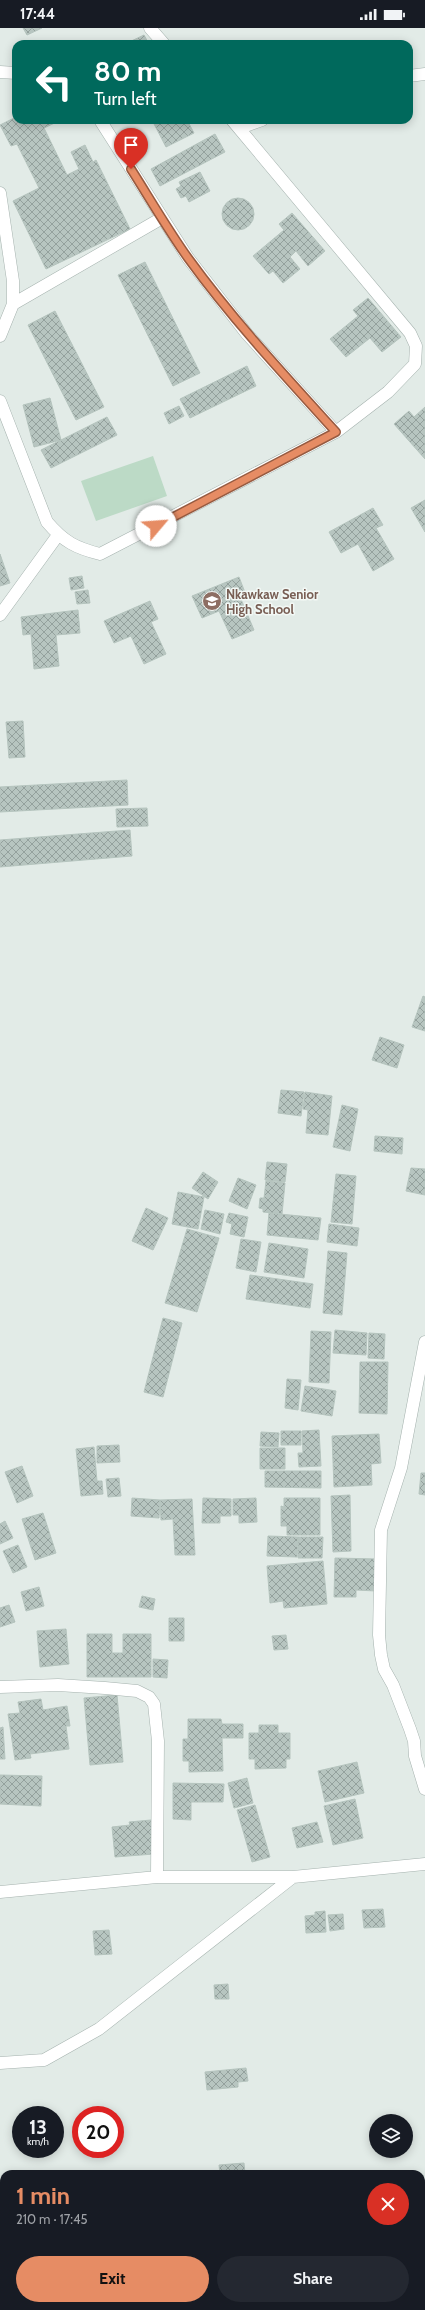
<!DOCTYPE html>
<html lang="en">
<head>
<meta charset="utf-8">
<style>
  :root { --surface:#171b24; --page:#242831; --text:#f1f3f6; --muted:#9ea1a6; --accent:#e68c64 }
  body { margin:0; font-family:Cabin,sans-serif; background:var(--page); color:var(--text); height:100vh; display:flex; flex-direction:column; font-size:15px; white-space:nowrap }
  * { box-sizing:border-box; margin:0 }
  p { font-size:13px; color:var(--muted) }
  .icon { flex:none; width:22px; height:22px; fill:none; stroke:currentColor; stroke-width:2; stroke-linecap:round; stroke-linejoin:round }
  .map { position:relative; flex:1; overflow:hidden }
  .drawer { position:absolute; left:0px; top:2142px; width:425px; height:140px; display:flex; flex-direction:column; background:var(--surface); border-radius:12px 12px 0 0; box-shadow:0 2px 10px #0003 }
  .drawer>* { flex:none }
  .top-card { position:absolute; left:12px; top:12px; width:401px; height:84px; border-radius:12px; box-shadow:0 2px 10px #0003; background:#00695c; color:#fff; overflow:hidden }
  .fabs { position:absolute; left:369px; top:2086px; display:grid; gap:8px }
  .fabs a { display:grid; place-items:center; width:44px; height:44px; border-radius:50%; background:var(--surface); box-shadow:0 2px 10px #0003; font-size:20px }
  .speed { position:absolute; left:12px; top:2078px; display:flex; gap:8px; font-size:20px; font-weight:700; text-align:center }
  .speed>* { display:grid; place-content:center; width:52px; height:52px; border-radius:50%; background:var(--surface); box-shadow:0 2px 10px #0003; line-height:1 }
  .speed small { font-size:10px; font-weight:400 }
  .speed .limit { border:6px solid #d22; background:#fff; color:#111 }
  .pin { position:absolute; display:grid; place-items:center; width:34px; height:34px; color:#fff; margin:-41px -17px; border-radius:50% 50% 50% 0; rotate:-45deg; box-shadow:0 0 4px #0007 }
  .pin .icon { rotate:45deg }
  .me { position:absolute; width:44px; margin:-22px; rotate:63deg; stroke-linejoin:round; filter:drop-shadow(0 0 3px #0008) }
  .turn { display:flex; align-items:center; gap:14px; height:84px; padding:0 16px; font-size:18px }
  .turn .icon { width:52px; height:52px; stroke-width:2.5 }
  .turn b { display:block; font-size:28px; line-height:34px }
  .round { display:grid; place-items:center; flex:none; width:42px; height:42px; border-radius:21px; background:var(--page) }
  .head { display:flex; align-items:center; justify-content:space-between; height:68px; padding:0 16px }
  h1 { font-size:24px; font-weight:700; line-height:30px; color:var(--accent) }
  .primary-button { display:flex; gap:8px; margin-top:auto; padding:8px 16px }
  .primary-button a { flex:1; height:46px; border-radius:24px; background:var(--accent); color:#111; font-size:16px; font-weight:700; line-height:46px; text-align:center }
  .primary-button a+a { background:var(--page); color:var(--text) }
  .status { display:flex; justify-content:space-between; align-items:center; height:28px; padding:0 20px; background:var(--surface); direction:ltr }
  .status svg { height:11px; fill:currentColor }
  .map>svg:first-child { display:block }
  .pitch { fill:#bcdac6 }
  .building { fill:url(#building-cross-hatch); stroke:#b5c4be }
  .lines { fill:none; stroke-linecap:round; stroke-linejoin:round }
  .minor-casing { stroke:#a5b2ae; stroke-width:13 }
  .minor { stroke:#fff; stroke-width:12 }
  .route-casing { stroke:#965b41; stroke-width:10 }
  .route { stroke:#e68c64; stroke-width:7 }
  .labels { text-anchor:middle; stroke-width:3; stroke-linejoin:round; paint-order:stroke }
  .education-label { font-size:13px; font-weight:bold; fill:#785e54; stroke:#f2f8f5; text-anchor:start }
</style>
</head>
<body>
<div class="status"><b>17:44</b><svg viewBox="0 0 49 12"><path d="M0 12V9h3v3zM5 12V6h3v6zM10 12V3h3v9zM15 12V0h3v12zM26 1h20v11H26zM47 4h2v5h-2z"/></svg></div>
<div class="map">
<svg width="425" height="2282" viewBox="0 0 425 2282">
  <defs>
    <pattern id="building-cross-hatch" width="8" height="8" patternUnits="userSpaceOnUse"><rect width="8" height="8" fill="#b7c5c0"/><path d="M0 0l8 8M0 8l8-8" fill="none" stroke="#94a19d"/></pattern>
  </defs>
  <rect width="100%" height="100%" fill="#e2ebe7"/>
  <path class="pitch" d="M153 428 167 468 96 493 81 453Z"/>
  <path class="building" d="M23 0H42L27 7Z
    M144 7 149 16H125Z
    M16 89V92H61L44 100 67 147 79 141 71 124 85 117 93 134 96 132 130 201 46 241 13 173 39 160 17 116 11 118 0 97Z
    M152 92H187L194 105 166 119Z
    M215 106 225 124 160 158 151 141Z
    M200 144 210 163 189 174 186 168 181 170 176 161 181 158 179 154Z
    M222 186a16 16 0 1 1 32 0a16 16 0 1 1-32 0Z
    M292 185 325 223 308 238 296 223 290 229 300 241 283 255 273 243 269 246 253 228 284 202 279 196Z
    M145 234 200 345 173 358 118 247Z
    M368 270 401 309 382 324 370 310 346 329 330 311 358 288 353 282Z
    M55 283 104 379 76 392 28 297Z
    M247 338 256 358 190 390 180 371Z
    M50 370 61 412 34 419 23 377Z
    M179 378 184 388 169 396 164 385Z
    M425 379V431L394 396 409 383 414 389Z
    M107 389 117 407 51 440 41 422Z
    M425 472V504L411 480Z
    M373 480 383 497 376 500 394 531 373 543 358 516 341 525 329 504Z
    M0 526 10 555 0 558Z
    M82 548 84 560 71 562 69 550Z
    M239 549 246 567 240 569 254 602 232 611 219 583 202 590 192 568Z
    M88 562 90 575 77 576 75 564Z
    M150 573 158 591 151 594 166 626 144 636 131 608 114 615 104 593Z
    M78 582 80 605 56 607 59 638 34 641 31 606 23 607 21 589Z
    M23 693 25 729 9 730 6 694Z
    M127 752 128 777 0 784V759Z
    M147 780 148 798 117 799 116 781Z
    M130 802 132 828 0 839V812Z
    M423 968 425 969V1003L412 999Z
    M380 1009 404 1017 397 1040 372 1032Z
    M281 1062 304 1064 301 1088 278 1085Z
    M305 1064 332 1068 328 1107 306 1105 308 1082 303 1081Z
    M342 1077 358 1081 350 1123 333 1119Z
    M375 1108 403 1110 402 1126 374 1123Z
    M267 1134 287 1136 285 1154 265 1152Z
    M411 1140 425 1141V1167L406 1163Z
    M203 1144 218 1154 208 1171 192 1160Z
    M336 1146 356 1148 352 1196 331 1194Z
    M238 1150 256 1157 247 1181 229 1173Z
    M266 1153 285 1155 282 1186 263 1184V1181L259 1180 260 1170H264Z
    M178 1164 204 1169 198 1201 172 1196Z
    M146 1180 168 1190 153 1222 132 1213Z
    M205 1182 224 1186 220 1206 201 1201Z
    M229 1185 248 1189 244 1209 230 1206 232 1196 226 1194Z
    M269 1185 321 1190 318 1212 267 1207Z
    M329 1196 359 1200 357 1218 327 1214Z
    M187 1201 219 1210 197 1284 165 1275Z
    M241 1211 261 1214 256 1244 236 1240Z
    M269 1215 308 1221 304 1250 264 1244Z
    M328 1223 347 1225 342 1287 323 1285Z
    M250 1247 313 1256 310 1280 246 1271Z
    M163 1290 182 1295 163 1369 144 1364Z
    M335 1302 367 1305 366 1327 333 1325Z
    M311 1303 331 1304 329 1355 309 1354Z
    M369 1305 385 1306 384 1331 368 1330Z
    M360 1334H388L387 1386 359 1385Z
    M287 1351 301 1352 298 1382 285 1380Z
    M305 1358 336 1363 332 1388 301 1383Z
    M319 1402 321 1438 299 1439 298 1425H303L302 1403Z
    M281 1403H301V1417H281Z
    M261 1404 279 1405 278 1419 260 1418Z
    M379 1406 381 1435 371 1436 372 1457 334 1459 332 1408Z
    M119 1417 120 1434 97 1435V1418Z
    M94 1419 97 1453H102L103 1466 81 1468 76 1421Z
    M260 1420H285V1441H260Z
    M22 1438 33 1468 17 1475 5 1444Z
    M265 1443H321V1460L265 1459Z
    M421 1445H425V1467L419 1466Z
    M119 1450 121 1468 108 1469 106 1451Z
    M350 1467 351 1523 333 1524 331 1468Z
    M132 1470 160 1472 159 1490 131 1488Z
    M203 1470 231 1471V1488H220V1495H202Z
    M256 1470 257 1494 239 1495V1487H233V1471Z
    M284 1470H320V1507H287V1498H281V1478L284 1479Z
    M192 1471 195 1527H175L173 1491 161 1492 160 1472Z
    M43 1485 56 1525 35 1532 22 1491Z
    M5 1493 13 1510 0 1516V1496Z
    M268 1508 298 1509 297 1529 267 1528Z
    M298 1509H323L322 1530H298Z
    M18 1517 27 1539 13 1545 3 1523Z
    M335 1530 377 1531 376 1563 356 1562V1569H334Z
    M323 1533 327 1576 284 1580 283 1573 270 1575 267 1538Z
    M39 1559 44 1578 26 1583 21 1564Z
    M142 1568 155 1571 153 1582 139 1579Z
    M9 1577 15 1594 0 1599V1580Z
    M169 1590H184V1613H169Z
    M66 1601 69 1636 40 1639 37 1603Z
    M87 1606H112V1625H123V1606H151V1649H87Z
    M286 1607 288 1621 274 1622 272 1608Z
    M153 1631 168 1632 167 1650 153 1649Z
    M117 1667 123 1734 90 1737 84 1670Z
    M41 1671 43 1682 67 1678 70 1698H66L69 1721 30 1726 31 1730 15 1732 8 1686 20 1685 18 1674Z
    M188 1691H221L222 1696H243V1710H222L223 1743 189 1744V1733H183V1711H188Z
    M259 1697H278V1705H290V1731H286V1740L255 1741V1731H249V1705H259Z
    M3 1699 5 1731H0V1700Z
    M357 1734 364 1765 325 1774 318 1743Z
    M0 1747 42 1748 41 1778 0 1776Z
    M247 1750 253 1775 234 1780 228 1755Z
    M173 1755 224 1756 223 1774H191V1792L173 1791Z
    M355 1771 363 1810 333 1817 324 1778Z
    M255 1777 270 1829 252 1834 237 1782Z
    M151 1792 154 1826 115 1829 112 1799 130 1797 129 1794Z
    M317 1794 323 1814 297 1820 292 1800Z
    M383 1881 385 1899 364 1900 362 1882Z
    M325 1883 326 1904 306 1905 305 1888 315 1887V1884Z
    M343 1886 344 1901 330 1903 328 1887Z
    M109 1902 112 1926 95 1927 93 1903Z
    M228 1956 229 1971H215L214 1957Z
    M246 2040 248 2053 238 2054V2059L207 2062 205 2044Z
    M244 2135 245 2146H220L219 2137Z"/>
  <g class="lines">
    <defs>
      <path id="minor" d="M150 0 164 16
        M0 44 16 45
        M409 48 425 46
        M100 92 188 230 247 306 336 404
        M240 100 262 92
        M0 165 13 253V276L0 308
        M13 276 162 190
        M0 373 47 494C64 514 76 520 100 526L336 404 388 364 415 336 416 318 410 305 232 92
        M0 587 58 507
        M425 1314 401 1440 381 1502 379 1607 381 1627 384 1641 393 1657 410 1701 414 1713 415 1728 425 1761
        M0 1659 58 1657 105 1660 137 1663 149 1669 154 1676 158 1713 157 1849
        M0 1864 157 1849H293L425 1836
        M0 2035 44 2032 99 2001 293 1849"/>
    </defs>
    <use href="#minor" class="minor-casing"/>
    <use href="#minor" class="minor"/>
  </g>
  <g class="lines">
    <defs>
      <path id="route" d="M131 141C150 171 168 202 188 230 233 292 285 348 336 404L156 498"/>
    </defs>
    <use href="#route" class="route-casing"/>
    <use href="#route" class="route"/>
  </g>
  <defs>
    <symbol id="school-disc" viewBox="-11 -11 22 22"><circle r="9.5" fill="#8d6e63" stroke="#f2f8f5"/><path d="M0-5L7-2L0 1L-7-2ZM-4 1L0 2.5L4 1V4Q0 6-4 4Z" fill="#fff"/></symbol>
  </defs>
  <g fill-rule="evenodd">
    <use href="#school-disc" x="201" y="562" width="22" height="22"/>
  </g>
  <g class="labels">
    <g class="education-label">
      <text x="226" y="571">Nkawkaw Senior<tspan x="226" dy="15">High School</tspan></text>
    </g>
  </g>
</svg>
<div class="fabs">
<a><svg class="icon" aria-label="layers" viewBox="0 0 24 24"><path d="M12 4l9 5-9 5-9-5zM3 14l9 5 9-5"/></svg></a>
</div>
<div class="speed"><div>13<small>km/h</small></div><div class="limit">20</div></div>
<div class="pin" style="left:131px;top:141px;background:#d93025"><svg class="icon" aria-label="arrive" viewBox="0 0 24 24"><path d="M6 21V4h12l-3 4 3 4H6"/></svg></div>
<svg class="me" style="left:156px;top:498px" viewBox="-20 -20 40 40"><circle r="19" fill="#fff"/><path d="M0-13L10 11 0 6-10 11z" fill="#e68c64"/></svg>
<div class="top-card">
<div class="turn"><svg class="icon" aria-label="left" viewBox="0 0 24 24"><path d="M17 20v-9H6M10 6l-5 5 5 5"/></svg><div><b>80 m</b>Turn left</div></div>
</div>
<section class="drawer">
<div class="head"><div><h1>1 min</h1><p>210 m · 17:45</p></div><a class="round" style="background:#d93025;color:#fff"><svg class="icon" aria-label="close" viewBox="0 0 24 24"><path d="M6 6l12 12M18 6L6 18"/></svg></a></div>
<div class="primary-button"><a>Exit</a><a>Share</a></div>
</section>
</div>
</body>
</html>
